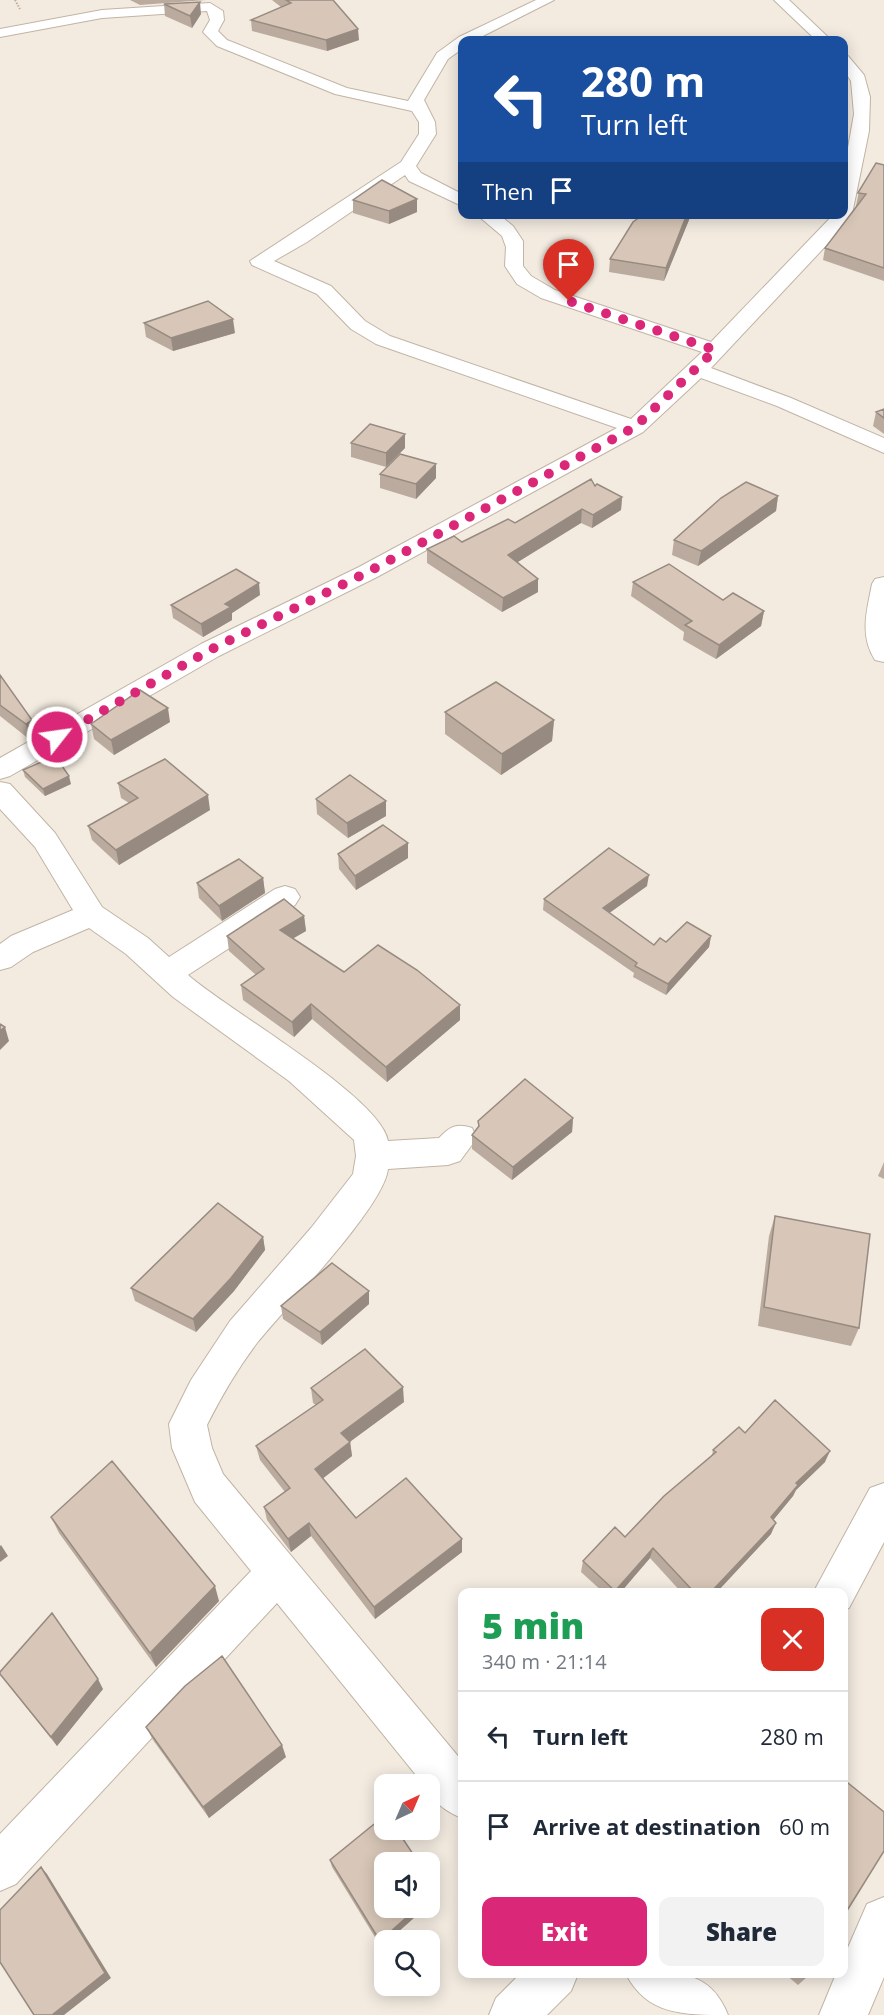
<!DOCTYPE html>
<html lang="en">
<head>
<meta charset="utf-8">
<style>
  :root { --surface:#fff; --page:#f2f2f3; --text:#1f2937; --muted:#747a83; --line:#e0e1e3; --accent:#db2777 }
  body { margin:0; font-family:"Open Sans",sans-serif; background:var(--page); color:var(--text); height:100vh; display:flex; flex-direction:column; font-size:22px; white-space:nowrap }
  * { box-sizing:border-box; margin:0 }
  p { font-size:20px; color:var(--muted) }
  .icon { flex:none; width:33px; height:33px; fill:none; stroke:currentColor; stroke-width:2; stroke-linecap:round; stroke-linejoin:round }
  .map { position:relative; flex:1; overflow:hidden }
  .side { position:absolute; left:458px; top:1588px; width:390px; height:390px; display:flex; flex-direction:column; background:var(--surface); border-radius:12px; box-shadow:0 3px 15px #0003 }
  .side>* { flex:none }
  .top-card { position:absolute; left:458px; top:36px; width:390px; height:183px; border-radius:12px; box-shadow:0 3px 15px #0003; background:#1a4fa0; color:#fff; overflow:hidden }
  .needle { width:39px; rotate:44deg }
  .tools { position:absolute; left:374px; top:1774px; display:grid; gap:12px }
  .tools a { display:grid; place-items:center; width:66px; height:66px; border-radius:12px; background:var(--surface); box-shadow:0 3px 15px #0003; font-size:30px }
  .pin { position:absolute; display:grid; place-items:center; width:51px; height:51px; color:#fff; margin:-62px -26px; border-radius:50% 50% 50% 0; rotate:-45deg; box-shadow:0 0 6px #0007 }
  .pin .icon { rotate:45deg }
  .me { position:absolute; width:66px; margin:-33px; rotate:60deg; stroke-linejoin:round; filter:drop-shadow(0 0 4px #0008) }
  .turn { display:flex; align-items:center; gap:21px; height:126px; padding:0 24px; font-size:27px }
  .turn .icon { width:78px; height:78px; stroke-width:2.5 }
  .turn b { display:block; font-size:42px; line-height:51px }
  .then { display:flex; align-items:center; height:57px; padding:0 24px; background:#0003; gap:12px; font-size:22px }
  .round { display:grid; place-items:center; flex:none; width:63px; height:63px; border-radius:12px; background:var(--page) }
  .summary { display:flex; align-items:center; justify-content:space-between; height:102px; padding:0 24px }
  h1 { font-size:36px; font-weight:800; line-height:45px; color:#1e9e55 }
  .button { display:flex; gap:12px; margin-top:auto; padding:12px 24px }
  .button a { flex:1; height:69px; border-radius:12px; background:var(--accent); color:#fff; font-size:24px; font-weight:800; line-height:69px; text-align:center }
  .button a+a { background:var(--page); color:var(--text) }
  ul { padding:0; list-style:none }
  li { display:flex; align-items:center; gap:18px; height:90px; padding:0 24px; border-top:2px solid var(--line) }
  li div { flex:1 }
  li b { display:block; font-size:22px }
  li em { font-style:normal }
  .map>svg:first-child { display:block }
  .lines { fill:none; stroke-linecap:round; stroke-linejoin:round }
  .minor-casing { stroke:#c1b4a5; stroke-width:2 }
  .path { stroke:#c2ab92; stroke-width:2; stroke-dasharray:1.5 1.5; stroke-linecap:butt }
  .minor { fill:#fff; fill-rule:evenodd }
  .wall { fill:#baab9e }
  .shaded-wall { fill:#978b81 }
  .building { fill:#d8c7b8; stroke:#978b81; stroke-width:1.5 }
  .route { stroke:#db2777; stroke-width:10; stroke-dasharray:0 18 }
</style>
</head>
<body>
<div class="map">
<svg width="884" height="2015" viewBox="0 0 884 2015">
  <rect width="100%" height="100%" fill="#f3ebe0"/>
  <g class="lines">
    <defs>
      <path id="minor" d="M536 0H554L475 40H462V49L448 59 424 100 435 122 436 134 416 166 421 173 462 194V206L409 181 405 175 307 242 274 261 331 286 365 321 390 336 631 419 702 352 541 298 517 284 505 266 506 247 502 236 476 214H498L513 226 523 241V266L531 276 555 290 711 342 834 214H843V176L854 114 851 81 843 69V54L848 56 864 75 870 97 869 131 851 219 711 368 791 398 884 438V453L777 406 701 378 643 432 377 577 219 656 10 776 0 779V758L201 644 359 567 617 428 376 344 351 329 317 294 252 265 250 261 401 162 419 134V122L412 111 335 94 217 46 203 32 210 20 207 11 102 18 0 37V29L102 10 210 3 223 11 224 20 218 31 227 40 347 88 408 101 437 53 459 37Z
        M774 0H789L831 40H816Z
        M884 577V662L875 660C859 635 867 610 872 584L875 579Z
        M0 782 10 784 55 833 102 907 148 938 169 957 275 889 285 886 295 889 300 897 295 905 188 975C226 1009 381 1097 388 1141L439 1138C450 1126 457 1123 472 1128L477 1138 460 1161 448 1165 388 1169C384 1207 285 1308 257 1343 238 1368 221 1397 207 1425L212 1448 223 1474 462 1761V1818C449 1813 429 1801 429 1785H424L277 1603 16 1884 0 1891V1834L251 1571 195 1502 172 1448 169 1424 191 1380 230 1321 311 1228 353 1174 356 1156 354 1140 289 1081 173 997 126 954 89 928 33 952 11 967 0 970V944L11 936 73 910 35 847 0 809Z
        M884 1483V1542L849 1608 843 1610V1593H813L870 1488Z
        M884 1897V1977L868 2015H819L836 1974H843V1959L867 1904Z
        M520 1974H578L571 1991 547 2015H489L496 1998Z
        M626 1974C671 1974 708 1965 728 2015 683 2015 647 2015 626 1974Z"/>
    </defs>
    <use href="#minor" class="minor-casing"/>
    <path class="path" d="M15 0 20 9"/>
    <use href="#minor" class="minor"/>
  </g>
  <path class="wall" d="M130 0H206L140 5Z
    M272 0H333L359 40 327 51 252 31 251 20 281 7Z
    M164 4 201 14 192 28 165 16Z
    M884 165V281L823 260 825 248 857 206H856L859 191Z
    M353 200 417 212 389 224 353 213Z
    M691 215 664 281 609 272 610 259Z
    M144 323 235 333 173 351 146 337Z
    M884 409V434L873 426 876 412Z
    M405 434V448L386 467 351 457V443Z
    M380 474 436 478 416 499 380 488Z
    M595 486 622 497 621 510 592 528 581 523 518 562 538 579V592L502 612 427 563V549L462 542 515 523Z
    M778 496 776 511 698 566 672 555 674 540Z
    M633 582 723 600 764 611 761 626 716 659 683 640 684 632 631 596Z
    M260 595 232 613V620L203 637 173 618 171 605Z
    M0 675 36 735 29 739 0 716Z
    M445 712 554 720 552 741 501 775 445 734Z
    M170 722 114 755 94 739 91 724Z
    M23 770 71 784 45 796 25 777Z
    M118 783 210 810 119 865 92 840 88 826 129 803 121 798Z
    M316 799 386 816 348 838 317 814Z
    M408 843V858L356 890 339 869 338 854Z
    M263 878 265 893 222 921 199 898 197 883Z
    M647 886 609 913 654 945 666 942 711 936 709 947 666 995 633 977 634 973 543 910 544 899Z
    M304 916 306 931 293 938 344 972 460 1020 387 1082 312 1019 294 1037 243 1000 241 985 256 975 229 951 227 936Z
    M573 1118 572 1132 512 1180 472 1149V1135L478 1127V1121Z
    M884 1162V1179L878 1176Z
    M775 1216 859 1328 851 1346 758 1326 769 1236Z
    M263 1237 265 1250 234 1291 196 1332 135 1301 131 1288Z
    M369 1291V1304L322 1345 283 1319 281 1306Z
    M311 1388 404 1402 350 1441 352 1456 322 1478 356 1518 462 1552 375 1619 311 1536 291 1552 267 1520 264 1507 285 1492 260 1460 256 1446 316 1405 313 1403Z
    M745 1433 825 1462 796 1490 793 1496 773 1520 771 1534 716 1593H682L650 1558 620 1593H604L581 1572 583 1561 625 1537 712 1455 713 1450Z
    M51 1517 219 1601 156 1667 59 1533Z
    M0 1674 103 1689 57 1746Z
    M146 1727 286 1757 209 1818 153 1740Z
    M330 1860 384 1908H425L388 1941H384V1945L381 1947 332 1867Z
    M785 1974H808L807 1977 798 1985Z"/>
  <path class="shaded-wall" d="M200 2 201 14 192 28 190 16Z
    M358 29 359 40 327 51 326 40Z
    M417 199V212L389 224V211Z
    M687 214 691 215 664 281 666 268Z
    M233 319 235 333 173 351 171 338Z
    M405 434V448L386 467V453Z
    M436 464V478L416 499V484Z
    M778 496 776 511 698 566 701 551Z
    M622 497 621 510 592 528 593 515Z
    M582 509 581 523 508 568V555Z
    M538 579V592L502 612 503 598Z
    M259 583 260 595 232 613V620L203 637 201 624 225 604Z
    M764 611 761 626 716 659 719 645Z
    M168 708 170 722 114 755 111 740Z
    M32 720 36 735 29 739 26 724Z
    M554 720 552 741 501 775 502 754Z
    M69 776 71 784 45 796 43 789Z
    M208 795 210 810 119 865 116 850Z
    M386 801V816L348 838 347 823Z
    M408 843V858L356 890 355 876Z
    M649 875 647 886 601 919 603 908Z
    M263 878 265 893 222 921 219 906Z
    M304 916 306 931 282 945 280 930Z
    M711 936 709 947 666 995 668 984Z
    M311 1004 312 1019 294 1037 292 1022Z
    M460 1005V1020L387 1082 386 1067Z
    M5 1027 9 1041 0 1050V1031Z
    M573 1118 572 1132 512 1180 513 1167Z
    M263 1237 265 1250 234 1291 196 1332 193 1319Z
    M369 1291V1304L322 1345 320 1332Z
    M403 1387 404 1402 343 1447 341 1433Z
    M350 1442 352 1456 317 1483 315 1469Z
    M830 1451 825 1462 796 1490 793 1496 766 1529 771 1517 796 1483Z
    M309 1523 311 1536 291 1552 288 1539Z
    M776 1523 771 1534 716 1593H710Z
    M462 1539V1552L375 1619 374 1607Z
    M1 1545 8 1556 0 1562V1546Z
    M653 1548 650 1558 620 1593H615V1591Z
    M215 1586 219 1601 156 1667 150 1653Z
    M98 1679 103 1689 57 1746 51 1737Z
    M282 1745 286 1757 209 1818 203 1807Z
    M41 1867 47 1874 111 1978 64 2015H52Z
    M436 1891 437 1897 429 1904V1897Z
    M417 1908H425L388 1941H384V1945L381 1947 380 1941Z"/>
  <path class="building" d="M286 0H333L358 29 326 40 251 20 291 3Z
    M200 2 190 16 164 4Z
    M876 163 884 165V268L825 248 866 194 858 193 859 191Z
    M382 180 417 199 389 211 353 200Z
    M644 214H687L666 268 610 259 633 222Z
    M208 301 233 319 171 338 144 323Z
    M884 409V418L876 412Z
    M370 424 405 434 386 453 351 443Z
    M400 454 436 464 416 484 380 474Z
    M591 479 595 486 597 484 622 497 593 515 582 509 508 555 538 579 503 598 427 549 454 536 462 542 508 519 515 523Z
    M746 482 778 496 701 551 674 540 721 498Z
    M669 564 723 600 733 593 764 611 719 645 685 625 692 621 633 582Z
    M236 569 259 583 225 604 231 607 201 624 171 605Z
    M0 675 32 720 26 724 0 705Z
    M496 682 554 720 502 754 445 712Z
    M140 690 168 708 111 740 91 724Z
    M55 756 69 776 43 789 23 770Z
    M165 759 208 795 116 850 88 826 138 798 118 783Z
    M350 775 386 801 347 823 316 799Z
    M383 825 408 843 355 876 338 854Z
    M609 848 649 875 603 908 654 945 660 938 666 942 687 922 711 936 668 984 635 966 637 963 544 899Z
    M239 859 263 878 219 906 197 883Z
    M284 899 304 916 280 930 344 972 378 945 417 970 460 1005 386 1067 311 1004 292 1022 241 985 264 969 227 936Z
    M0 1024 5 1027 0 1031Z
    M525 1079 573 1118 513 1167 472 1135 479 1126 478 1121Z
    M218 1203 263 1237 231 1278 193 1319 131 1288Z
    M775 1216 870 1234 859 1328 764 1307Z
    M332 1263 369 1291 320 1332 281 1306Z
    M365 1349 403 1387 341 1433 350 1442 315 1469 356 1518 406 1478 462 1539 374 1607 309 1523 288 1539 264 1507 290 1488 256 1446 323 1400 311 1388Z
    M775 1400 830 1451 796 1483 798 1485 771 1517 776 1523 710 1593H695L653 1548 615 1591 583 1561 615 1527 625 1537 664 1496 716 1452 713 1450 739 1427 745 1433Z
    M112 1461 215 1586 150 1653 51 1517Z
    M52 1613 98 1679 51 1737 0 1674V1672Z
    M222 1656 282 1745 203 1807 146 1727 185 1686Z
    M843 1779 884 1812V1851L843 1917Z
    M384 1816V1830H397L419 1863H384V1908H417L380 1941 330 1860Z
    M41 1867 105 1973 52 2015H34L0 1962V1910Z
    M429 1879 436 1891 429 1897Z"/>
  <g class="lines">
    <path class="route" d="M57 737 210 650 368 572 635 427 715 350 569 301"/>
  </g>
</svg>
<div class="tools">
<a><svg class="needle" viewBox="-14 -14 28 28"><path d="M0-13l5 13h-10z" fill="#e53935"/><path d="M0 13l5-13h-10z" fill="#747a83"/></svg></a>
<a><svg class="icon" aria-label="sound" viewBox="0 0 24 24"><path d="M4 9h4l5-4v14l-5-4H4zM17 9q2 3 0 6"/></svg></a>
<a><svg class="icon" aria-label="search" viewBox="0 0 24 24"><circle cx="10" cy="10" r="6"/><path d="M15 15l6 6"/></svg></a>
</div>
<div class="pin" style="left:569px;top:301px;background:#d93025"><svg class="icon" aria-label="arrive" viewBox="0 0 24 24"><path d="M6 21V4h12l-3 4 3 4H6"/></svg></div>
<svg class="me" style="left:57px;top:737px" viewBox="-20 -20 40 40"><circle r="17" fill="#db2777" stroke="#fff" stroke-width="3"/><path d="M0-11L8 9 0 5-8 9z" fill="#fff"/></svg>
<div class="top-card">
<div class="turn"><svg class="icon" aria-label="left" viewBox="0 0 24 24"><path d="M17 20v-9H6M10 6l-5 5 5 5"/></svg><div><b>280 m</b>Turn left</div></div>
<div class="then">Then<svg class="icon" aria-label="arrive" viewBox="0 0 24 24"><path d="M6 21V4h12l-3 4 3 4H6"/></svg></div>
</div>
<section class="side">
<div class="summary"><div><h1>5 min</h1><p>340 m · 21:14</p></div><a class="round" style="background:#d93025;color:#fff"><svg class="icon" aria-label="close" viewBox="0 0 24 24"><path d="M6 6l12 12M18 6L6 18"/></svg></a></div>
<ul>
<li><svg class="icon" aria-label="left" viewBox="0 0 24 24"><path d="M17 20v-9H6M10 6l-5 5 5 5"/></svg><div><b>Turn left</b></div><em>280 m</em></li>
<li><svg class="icon" aria-label="arrive" viewBox="0 0 24 24"><path d="M6 21V4h12l-3 4 3 4H6"/></svg><div><b>Arrive at destination</b></div><em>60 m</em></li>
</ul>
<div class="button"><a>Exit</a><a>Share</a></div>
</section>
</div>
</body>
</html>
